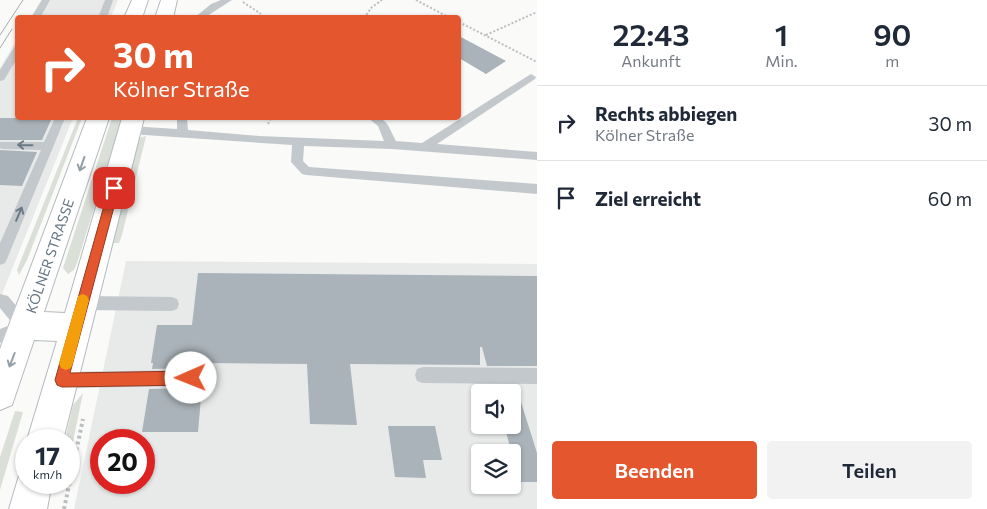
<!DOCTYPE html>
<html lang="de">
<head>
<meta charset="utf-8">
<style>
  :root { --surface:#fff; --page:#f2f2f3; --text:#1f2937; --muted:#747a83; --line:#e0e1e3; --accent:#e4572e }
  body { margin:0; font-family:Commissioner,sans-serif; background:var(--page); color:var(--text); height:100vh; display:flex; flex-direction:column; font-size:19px; white-space:nowrap }
  * { box-sizing:border-box; margin:0 }
  p { font-size:16px; color:var(--muted) }
  .icon { flex:none; width:28px; height:28px; fill:none; stroke:currentColor; stroke-width:2; stroke-linecap:round; stroke-linejoin:round }
  .map { position:relative; flex:1; overflow:hidden }
  .side { display:flex; flex-direction:column; background:var(--surface); width:450px }
  .side>* { flex:none }
  .hud { position:absolute; left:15px; top:15px; width:446px; height:105px; border-radius:5px; box-shadow:0 1px 4px #0004; background:#e4572e; color:#fff; overflow:hidden }
  .tools { position:absolute; left:471px; top:384px; display:grid; gap:10px }
  .tools a { display:grid; place-items:center; width:50px; height:50px; border-radius:5px; background:var(--surface); box-shadow:0 1px 4px #0004; font-size:25px }
  .speed { position:absolute; left:15px; top:429px; display:flex; gap:10px; font-size:25px; font-weight:700; text-align:center }
  .speed>* { display:grid; place-content:center; width:65px; height:65px; border-radius:50%; background:var(--surface); box-shadow:0 1px 4px #0004; line-height:1 }
  .speed small { font-size:12px; font-weight:400 }
  .speed .limit { border:8px solid #d22; background:#fff; color:#111 }
  .pin { position:absolute; display:grid; place-items:center; width:42px; height:42px; color:#fff; margin:-21px; border-radius:10px; box-shadow:0 2px 8px #0006 }
  .me { position:absolute; width:55px; margin:-28px; rotate:269deg; stroke-linejoin:round; filter:drop-shadow(0 0 4px #0008) }
  .turn { display:flex; align-items:center; gap:18px; height:105px; padding:0 15px; font-size:22px }
  .turn .icon { width:65px; height:65px; stroke-width:2.5 }
  .turn b { display:block; font-size:35px; line-height:42px }
  .eta { display:flex; justify-content:space-evenly; align-items:center; height:85px; text-align:center }
  .eta b { font-size:30px; font-weight:600; line-height:35px }
  .cta { display:flex; gap:10px; margin-top:auto; padding:10px 15px }
  .cta a { flex:1; height:58px; border-radius:5px; background:var(--accent); color:#fff; font-size:20px; font-weight:600; line-height:58px; text-align:center }
  .cta a+a { background:var(--page); color:var(--text) }
  ul { padding:0; list-style:none }
  li { display:flex; align-items:center; gap:15px; height:75px; padding:0 15px; border-top:1px solid var(--line) }
  li div { flex:1 }
  li b { display:block; font-size:19px }
  li em { font-style:normal }
  main { display:flex; flex:1; min-height:0 }
  .map>svg:first-child { display:block }
  .built { fill:#e8e9e9; fill-rule:evenodd }
  .green { fill:#dadfd7 }
  .building { fill:#aab3b9 }
  .lines { fill:none; stroke-linecap:round; stroke-linejoin:round }
  .secondary-casing { stroke:#b3babf; stroke-width:2 }
  .path-far1 { stroke:#bbbfc2; stroke-width:2; stroke-dasharray:2 2; stroke-linecap:butt }
  .path { stroke:#bbbfc2; stroke-width:4; stroke-dasharray:3 3; stroke-linecap:butt }
  .service { fill:#c3c8cc; fill-rule:evenodd }
  .secondary { fill:#fff; fill-rule:evenodd }
  .tram { stroke:#a2aab0; stroke-width:1 }
  .oneway { stroke:#6a7a87 }
  .oneway2 { stroke:#939fa8 }
  .route { fill:#e4572e; stroke:#94391e }
  .slow { fill:#f59e0b }
  .labels { text-anchor:middle; stroke-width:5; stroke-linejoin:round; paint-order:stroke }
  .street-label { font-size:14px; fill:#657683; stroke:#fff }
</style>
</head>
<body>
<main>
<div class="map">
<svg width="537" height="509" viewBox="0 0 537 509">
  <rect width="100%" height="100%" fill="#fafaf8"/>
  <path class="built" d="M41 0H118L111 17 30 18Z
    M17 39 18 118H73L0 299V68Z
    M126 261 537 264V509H74ZM480 392H512V425H480ZM101 440H144V482H101ZM480 452H512V485H480Z"/>
  <path class="green" d="M78 118H82L27 260 19 275 17 270Z
    M112 118H122L77 263 74 270 68 274 63 268Z
    M146 136 122 235 119 243H111L139 138Z
    M83 393 69 461V440H65L73 405Z
    M15 411 23 412 0 490V457Z"/>
  <path class="building" d="M459 36 506 61 486 74 459 58Z
    M0 118H52L42 140H0Z
    M0 150 37 152 22 186 0 185Z
    M198 273 537 276V366H487L482 347H480V365L350 364 357 425 310 424 307 364 204 363 198 432H142L149 389 191 388 199 385 201 377 198 370 191 368 152 369 153 363H151L157 325H192Z
    M492 385 516 386 537 453V482H520L504 425H512V392H494Z
    M388 426H435L442 460H423L426 478 395 477Z"/>
  <g class="lines">
    <defs>
      <path id="secondary" d="M132 0H148L142 18H124Z
        M161 0H177L173 18H155Z
        M87 118H109L44 312 65 313 122 118H144L63 440H27L57 341 34 340 12 405 0 410V349Z
        M26 467V482H52L47 509H9L21 469Z"/>
    </defs>
    <use href="#secondary" class="secondary-casing"/>
    <path class="path-far1" d="M416 0 450 18
      M243 2 261 14
      M364 18 372 7 382 0
      M459 22 537 62
      M486 35 537 12
      M268 124 271 118"/>
    <path class="path" d="M64 509 83 419"/>
    <path class="service" d="M42 0H50L40 18H31Z
      M105 0H113L107 18H98Z
      M221 0H232L204 18H194L211 4Z
      M18 45V57L4 80 0 81V70L15 46Z
      M531 74 536 77 535 79 437 144 537 152V160L392 149 304 146 303 161 309 167 537 184V194L306 175 302 174 291 162 292 145 130 134 124 130 130 126 177 129V118H187L188 130 259 136 384 141 378 126 368 118C387 115 388 126 396 141L422 143Z
      M55 118H65L7 259 5 263 0 265V243L41 150 2 149 0 148V142H44Z
      M0 294 8 296 33 326 30 331 0 343V329L13 324 0 308Z
      M82 296 172 297 177 299 179 304 177 309 172 311 82 310 77 308 75 303 77 298Z
      M423 367 537 368V384L423 383 417 381 415 375 417 369Z
      M191 370 197 372 199 378 197 384 191 386 62 388 56 386 54 380 56 374 62 372Z"/>
    <use href="#secondary" class="secondary"/>
    <path class="tram" d="M0 35 23 0
      M0 48 12 29"/>
  </g>
  <defs><path id="oneway-shaft" d="M-6 0H5M1.5-3L5.5 0L1.5 3" fill="none" stroke-width="1.6" stroke-linecap="round" stroke-linejoin="round" transform="scale(1.25)"/></defs>
  <g class="oneway">
    <use href="#oneway-shaft" transform="translate(25 145) rotate(-179)"/>
    <use href="#oneway-shaft" transform="translate(19 214) rotate(-67)"/>
  </g>
  <g class="oneway2">
    <use href="#oneway-shaft" transform="translate(82 164) rotate(109)"/>
    <use href="#oneway-shaft" transform="translate(12 360) rotate(111)"/>
  </g>
  <path class="route" d="M114 184 119 188 70 373 191 371 195 373 197 378 195 383 191 385 62 387 57 385 55 380 109 188Z"/>
  <path class="slow" d="M83 294 87 296 89 300 73 363 71 368 66 370 61 368 59 363 77 300 78 296Z"/>
  <g class="labels">
    <g class="street-label">
      <text transform="translate(50 256) rotate(-71)" y="5">KÖLNER STRASSE</text>
    </g>
  </g>
</svg>
<div class="tools">
<a><svg class="icon" aria-label="sound" viewBox="0 0 24 24"><path d="M4 9h4l5-4v14l-5-4H4zM17 9q2 3 0 6"/></svg></a>
<a><svg class="icon" aria-label="layers" viewBox="0 0 24 24"><path d="M12 4l9 5-9 5-9-5zM3 14l9 5 9-5"/></svg></a>
</div>
<div class="speed"><div>17<small>km/h</small></div><div class="limit">20</div></div>
<div class="pin" style="left:114px;top:188px;background:#d93025"><svg class="icon" aria-label="arrive" viewBox="0 0 24 24"><path d="M6 21V4h12l-3 4 3 4H6"/></svg></div>
<svg class="me" style="left:191px;top:378px" viewBox="-20 -20 40 40"><circle r="19" fill="#fff"/><path d="M0-13L10 11 0 6-10 11z" fill="#e4572e"/></svg>
<div class="hud">
<div class="turn"><svg class="icon" aria-label="right" viewBox="0 0 24 24"><path d="M7 20v-9h11M14 6l5 5-5 5"/></svg><div><b>30 m</b>Kölner Straße</div></div>
</div>
</div>
<section class="side">
<div class="eta">
<div><b>22:43</b><p>Ankunft</p></div>
<div><b>1</b><p>Min.</p></div>
<div><b>90</b><p>m</p></div>
</div>
<ul>
<li><svg class="icon" aria-label="right" viewBox="0 0 24 24"><path d="M7 20v-9h11M14 6l5 5-5 5"/></svg><div><b>Rechts abbiegen</b><p>Kölner Straße</p></div><em>30 m</em></li>
<li><svg class="icon" aria-label="arrive" viewBox="0 0 24 24"><path d="M6 21V4h12l-3 4 3 4H6"/></svg><div><b>Ziel erreicht</b></div><em>60 m</em></li>
</ul>
<div class="cta"><a>Beenden</a><a>Teilen</a></div>
</section>
</main>
</body>
</html>
